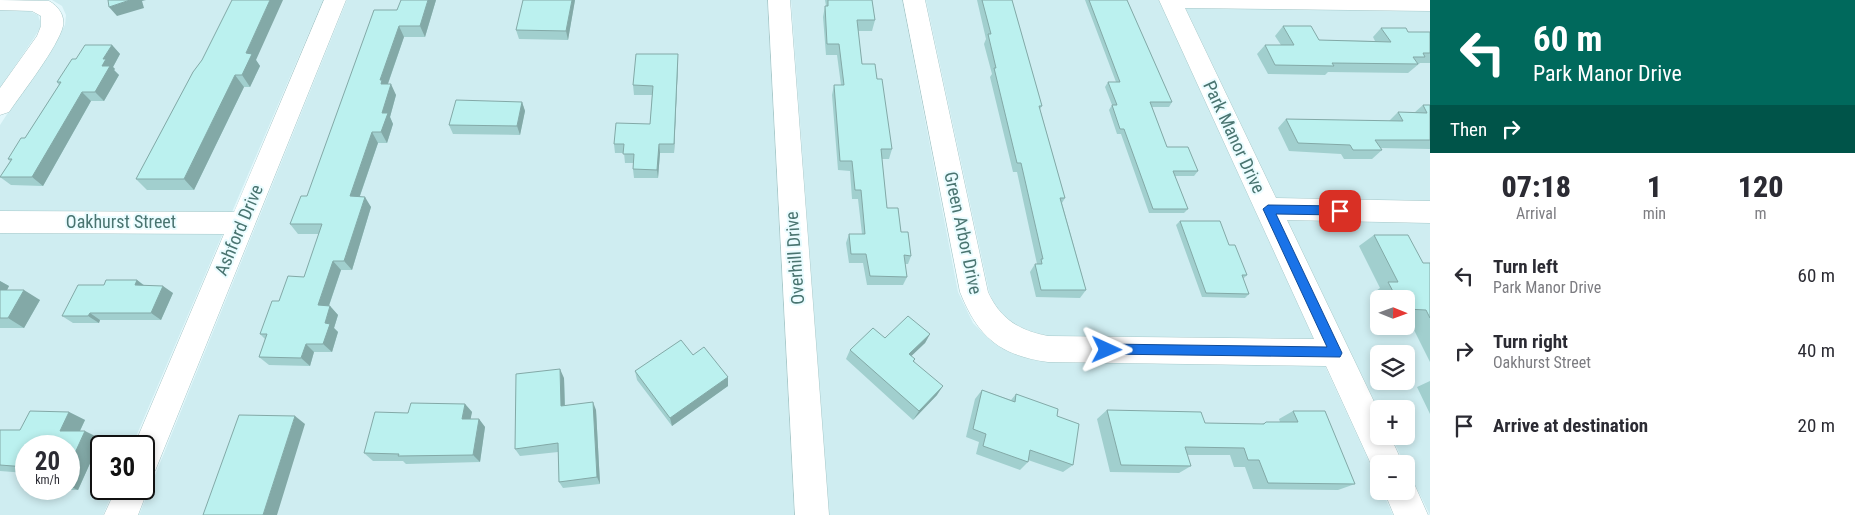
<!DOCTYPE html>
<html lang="en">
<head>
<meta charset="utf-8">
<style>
  :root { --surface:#fff; --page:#f2f2f3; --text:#2b2b33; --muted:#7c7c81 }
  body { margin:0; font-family:"Roboto Condensed",sans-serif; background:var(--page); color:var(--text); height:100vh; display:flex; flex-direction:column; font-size:19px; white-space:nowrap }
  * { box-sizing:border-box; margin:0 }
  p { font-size:16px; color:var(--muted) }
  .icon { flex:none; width:28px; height:28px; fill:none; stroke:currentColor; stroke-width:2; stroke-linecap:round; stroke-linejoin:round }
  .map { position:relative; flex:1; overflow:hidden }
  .sheet { display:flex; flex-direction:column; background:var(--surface); width:425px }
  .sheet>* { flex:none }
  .banner { background:#00695c; color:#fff; overflow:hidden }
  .needle { width:32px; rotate:91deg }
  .controls { position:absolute; left:1370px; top:290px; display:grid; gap:10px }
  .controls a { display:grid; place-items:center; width:45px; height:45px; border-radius:8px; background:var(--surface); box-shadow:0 2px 8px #0003; font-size:25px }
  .speed { position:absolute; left:15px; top:435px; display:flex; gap:10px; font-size:25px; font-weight:700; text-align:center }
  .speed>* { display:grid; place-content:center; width:65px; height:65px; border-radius:50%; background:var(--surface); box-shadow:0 2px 8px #0003; line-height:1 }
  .speed small { font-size:12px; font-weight:400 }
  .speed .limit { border:2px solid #111; border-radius:8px; background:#fff; color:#111 }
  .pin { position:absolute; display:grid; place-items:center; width:42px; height:42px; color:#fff; margin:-21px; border-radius:10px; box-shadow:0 2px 8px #0006 }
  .me { position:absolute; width:55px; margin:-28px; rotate:91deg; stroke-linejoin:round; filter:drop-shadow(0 0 4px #0008) }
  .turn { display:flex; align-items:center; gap:18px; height:105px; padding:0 20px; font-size:22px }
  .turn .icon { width:65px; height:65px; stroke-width:2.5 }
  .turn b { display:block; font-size:35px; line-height:42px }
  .then { display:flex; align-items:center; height:48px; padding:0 20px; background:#0003; gap:10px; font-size:19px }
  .eta { display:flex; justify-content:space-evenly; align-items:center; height:85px; text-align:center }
  .eta b { font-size:30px; font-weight:800; line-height:35px }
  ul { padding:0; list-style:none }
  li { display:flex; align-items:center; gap:15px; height:75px; padding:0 20px }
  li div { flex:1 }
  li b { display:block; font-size:19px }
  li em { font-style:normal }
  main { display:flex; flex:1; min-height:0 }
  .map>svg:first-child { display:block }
  .residential { fill:#cfedf1; fill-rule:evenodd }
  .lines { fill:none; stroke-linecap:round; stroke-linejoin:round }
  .street-casing { stroke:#a5c7c8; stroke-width:1 }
  .street { fill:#fff; fill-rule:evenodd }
  .wall { fill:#a1cfce }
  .shaded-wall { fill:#83a9a7 }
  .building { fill:#bbf1ef; stroke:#83a9a7 }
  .route { fill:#1a73e8; stroke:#114b97 }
  .labels { text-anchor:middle; stroke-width:4; stroke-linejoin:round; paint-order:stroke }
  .street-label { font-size:18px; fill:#497470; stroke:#eafcff }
</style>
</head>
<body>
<main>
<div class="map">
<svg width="1430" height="515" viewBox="0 0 1430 515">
  <rect width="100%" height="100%" fill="#e4f8fc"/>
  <path class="residential" d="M52 0H323L232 212 0 211V125L65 25 66 15 62 6Z
    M347 0H767L794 515H139Z
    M791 0H902L958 292 973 323 990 340 1016 355 1051 362 1325 366 1379 483V491H1382L1393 515H829Z
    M926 0H1159L1314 340 1046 336 1026 333 1006 320 995 307 989 291Z
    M1185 7 1430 11V202L1277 199Z
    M0 10 29 11 38 15 40 21V28L34 38 0 88Z
    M1287 220 1430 222V515L1391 436H1406V409H1379V411ZM1379 299H1406V326H1379ZM1379 354H1406V381H1379Z
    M0 232 223 233 132 446H101V489H114L103 515H0ZM26 446H69V489H26Z"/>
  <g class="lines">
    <defs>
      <path id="street" d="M0 0 49 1C58 6 65 15 63 26 58 47 22 93 9 112L0 115V88L37 36 41 26V16L32 11 0 10Z
        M324 0H346L155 471 144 476V446H134L224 234 0 233V211L234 212Z
        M768 0H790L829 515H795Z
        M903 0H925L988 292C1000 319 1020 331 1048 336L1314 339 1159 0H1430V11L1185 8 1276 198 1430 201V223L1287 220 1379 412V436H1390L1403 464H1379V476L1376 475 1326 366 1048 362C999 355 978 337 960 292Z
        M1406 477 1412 479 1428 515H1394L1384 491H1406Z
        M144 478 148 489 138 515H104L116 489H144Z"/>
    </defs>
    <use href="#street" class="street-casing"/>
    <use href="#street" class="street"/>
  </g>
  <path class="wall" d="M436 0 425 37H404L388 84 396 95 390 117 393 124 387 143H378L360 196 371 207 352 270H341L329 306H330L338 315 334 328 338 332 332 352H314L310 366 269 365 259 357 265 339 260 334 279 301 304 277 319 234H298L290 224 307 196 397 10Z
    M575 0 568 40 519 39 516 30Z
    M825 0H872L875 20 872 31H858L862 64 877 79 892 149 889 159H882L887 208 901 232 911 256 908 264H905L907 277 903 285H867L863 263H849L846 243 849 234H862L858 199H852L850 171 838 170 832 95 834 85H841L837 55H826L823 17 825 6H826Z
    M977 0H1012L1042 106 1040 109 1065 198 1062 203 1086 290 1080 298 1036 297 1030 272 1035 264H1037L1017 172H1013L990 77 992 74 984 44 986 39Z
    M1085 0H1127L1172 102 1169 107H1152L1167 147 1198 171 1194 176H1175L1188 209 1184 213H1149L1121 134H1117L1109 110 1112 105 1105 87 1108 82H1116Z
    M1283 26 1319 40 1375 41 1373 37 1381 28 1408 32H1430V63H1420L1408 73 1328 72 1325 75 1268 74 1257 54 1265 45H1281L1275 36Z
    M112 45 120 54 113 67 115 69 114 70 119 75 104 101H91L43 186 11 185 0 177 10 161 8 159 25 138 59 85 57 82 76 59Z
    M256 60 260 66 250 87H244L194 190H147L136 179 193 72Z
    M678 63 674 153H660L658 178H634L633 169V163H625L624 153H615L614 144 650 124 652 95H634L633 85Z
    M522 102 525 111 520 135 453 134 449 125Z
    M1423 105H1430V149L1381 148 1382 150 1372 159H1344L1341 154 1289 151 1278 128 1286 119 1389 121 1398 112 1414 113Z
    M1180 221 1229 245 1247 275 1243 279 1249 294 1245 298 1202 297 1176 225Z
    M1374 235 1423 263H1430V362L1409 320H1406V299H1379V305L1373 293 1380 288 1359 246Z
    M137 280 144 285 173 293 161 320H100L99 323H73L62 316 104 285Z
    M0 281 9 286 7 290 40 300 24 328H0Z
    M930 334 925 343 911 356 915 359 914 361 937 395 913 420 846 359 850 350 885 338Z
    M693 355 728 386 672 426 637 380 635 371Z
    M564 378 565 405 596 410 600 484 563 488 559 482 558 452 520 456 515 449Z
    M1430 381V414L1417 387Z
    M982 390 1011 400 1016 394 1057 416 1073 465 1063 472 1028 460V462L1020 470 976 454 979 442 966 437 975 399Z
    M465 404 472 412 470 419H479L485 427 480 462 406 464 403 461H373L364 453 408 413Z
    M1107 410 1205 423 1262 424 1266 422H1280L1279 419 1293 411 1355 484 1338 490 1253 489 1245 467H1234L1230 455H1187L1191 466 1179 473 1110 472 1097 419Z
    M69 412 85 420 80 431 101 439 78 490H47L45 489H69V446H26V473L0 471V430H20Z"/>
  <path class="shaded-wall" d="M130 0H146L142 1 144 8 117 16 109 7Z
    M270 0H283L256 60 260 66 250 87 242 75 246 53Z
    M428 0H436L425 37 420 26Z
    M572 0H575L568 40 566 31Z
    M399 26 404 37 386 89 381 84 380 80Z
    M112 45 120 54 113 67 115 69 114 70 119 75 104 101 95 92 102 66 103 59Z
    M678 54V63L674 153V144Z
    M235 75 244 87 194 190 184 179Z
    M391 84 396 95 390 117 393 124 387 143 381 132 382 113Z
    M82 92 91 101 43 186 32 177Z
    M522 102 525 111 520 135 517 126Z
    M372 132 378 143 356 207 350 196Z
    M659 144 660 153 658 178 657 170Z
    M365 197 371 207 352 270 344 261Z
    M333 261 341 270 326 314 318 305Z
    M137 280 147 288 135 285Z
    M0 281 9 286 5 294 0 296Z
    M163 286 173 293 161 320 151 313Z
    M24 290 40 300 24 328 8 318Z
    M330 306 338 315 334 328 338 332 332 352 323 344 325 323Z
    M90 313 100 320 99 323 88 316Z
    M930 334 925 343 904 363 909 354Z
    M306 344 314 352 310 366 301 358Z
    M560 369 564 378 565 414 561 406Z
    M728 377V386L672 426 670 418Z
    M943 386 937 395 913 420 919 411Z
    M593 402 596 410 600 484 597 477Z
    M465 404 472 412 469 427 462 419Z
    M69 412 85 420 76 439 60 431Z
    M295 416 305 424 277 515H263Z
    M479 419 485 427 480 462 473 455Z
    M85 431 101 439 78 490 69 486V466Z"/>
  <path class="building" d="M108 0H130L109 7Z
    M232 0H270L246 53 252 54 242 75H235L184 179H136L193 72 202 60Z
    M401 0H428L420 26H399L380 80H382L381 84H391L382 113H388L381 132H372L350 196 365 197 344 261H333L318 305 330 306 325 323 330 324 323 344H306L301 358 259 357 267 334H260L272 301H279L288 276 304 277 322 224H290L301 196H307L374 10H397Z
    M523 0H572L566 31 516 30Z
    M828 0H872L875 20H857L862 64H875L877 79H882L892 149H881L887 208H898L901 232H908L911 256 904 255 907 277 870 276 866 254H851L849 234H865L861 190H855L852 161H840L834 85H844L839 44H827L825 6H828Z
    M982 0H1012L1042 106H1039L1065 198H1060L1086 290H1041L1035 264H1042L1041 259H1043L1021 163H1017L994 68H996L988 34H991Z
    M1089 0H1127L1172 102H1150L1167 147H1188L1198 171H1173L1188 209H1153L1124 129H1120L1112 105H1117L1108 82H1120Z
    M1283 26H1311L1319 40 1391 42 1381 28H1406L1408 32H1430V53H1423L1425 57H1413L1418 64 1332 63 1334 66 1275 65 1265 45H1294Z
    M85 45H112L103 59H106L102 66H110L95 92H82L32 177H0L12 159H8L21 138H25L61 82H57L72 59H76Z
    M636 54H678L674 144H659L657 170 633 169 634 154H623L624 144H614L616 123 650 124 653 86 633 85Z
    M456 100 522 102 517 126 449 125Z
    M1423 105H1430V140H1375L1382 150H1353L1350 145 1298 143 1286 119 1403 121 1398 112 1427 113Z
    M1180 221H1220L1229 245H1235L1247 275H1242L1249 294 1206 293Z
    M1374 235H1408L1423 263H1430V318L1426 310 1406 309V299H1397L1388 282H1398Z
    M106 280H137L135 285 163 286 151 313H90L88 316H62L78 285H104Z
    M0 290H24L8 318H0Z
    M908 316 930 334 909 354 915 359 913 361 943 386 919 411 850 350 873 328 885 338Z
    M681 340 693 355 704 347 728 377 670 418 635 371Z
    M560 369 561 406 593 402 597 477 559 482 558 443 515 449 516 374Z
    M982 390 1015 402 1016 394 1058 409 1057 416 1079 424 1073 465 1030 450 1028 462 983 446 986 434 973 429Z
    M411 403 465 404 462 419H479L473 455 398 456 399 454 364 453 375 412 408 413Z
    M1107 410 1201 412 1205 423 1264 424 1266 422H1298L1293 411H1325L1355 484 1268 483 1259 460H1248L1244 448 1185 447 1191 466 1121 465Z
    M30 411 69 412 60 431H85L69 466V446H26V467L0 465V430H20Z
    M239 415 295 416 263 515H203Z"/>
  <path class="route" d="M1268 205 1340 206 1346 211 1340 215 1276 214 1342 353 1340 357 1103 354 1101 350 1107 344 1327 347 1263 209Z"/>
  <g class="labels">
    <g class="street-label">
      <text transform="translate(1234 137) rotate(65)" y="6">Park Manor Drive</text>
      <text x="121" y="228">Oakhurst Street</text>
      <text transform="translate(239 230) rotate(-67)" y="6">Ashford Drive</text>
      <text transform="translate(963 233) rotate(78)" y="6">Green Arbor Drive</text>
      <text transform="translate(795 258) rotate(-94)" y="6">Overhill Drive</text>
    </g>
  </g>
</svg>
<div class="controls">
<a><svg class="needle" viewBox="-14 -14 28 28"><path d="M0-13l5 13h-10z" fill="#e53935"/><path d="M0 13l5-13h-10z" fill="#7c7c81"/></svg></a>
<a><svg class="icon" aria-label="layers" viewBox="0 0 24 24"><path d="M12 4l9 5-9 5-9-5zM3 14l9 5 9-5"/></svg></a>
<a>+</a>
<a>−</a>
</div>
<div class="speed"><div>20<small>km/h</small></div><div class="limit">30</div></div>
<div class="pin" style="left:1340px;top:211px;background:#d93025"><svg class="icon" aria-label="arrive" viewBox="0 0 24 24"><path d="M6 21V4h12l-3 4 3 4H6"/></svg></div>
<svg class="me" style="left:1107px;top:350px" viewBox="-20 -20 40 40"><path d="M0-17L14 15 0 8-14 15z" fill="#1a73e8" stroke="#fff" stroke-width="4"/></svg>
</div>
<section class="sheet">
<div class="banner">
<div class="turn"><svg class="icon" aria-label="left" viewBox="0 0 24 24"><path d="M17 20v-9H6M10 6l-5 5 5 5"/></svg><div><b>60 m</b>Park Manor Drive</div></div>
<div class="then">Then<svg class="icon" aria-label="right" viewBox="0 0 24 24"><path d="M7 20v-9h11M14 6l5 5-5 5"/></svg></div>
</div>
<div class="eta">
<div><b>07:18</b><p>Arrival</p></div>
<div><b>1</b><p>min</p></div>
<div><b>120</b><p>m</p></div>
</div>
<ul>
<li><svg class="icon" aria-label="left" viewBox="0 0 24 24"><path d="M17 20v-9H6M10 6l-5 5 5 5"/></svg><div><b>Turn left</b><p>Park Manor Drive</p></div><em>60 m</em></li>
<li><svg class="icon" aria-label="right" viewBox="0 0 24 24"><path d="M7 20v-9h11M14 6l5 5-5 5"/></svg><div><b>Turn right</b><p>Oakhurst Street</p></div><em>40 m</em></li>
<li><svg class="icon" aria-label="arrive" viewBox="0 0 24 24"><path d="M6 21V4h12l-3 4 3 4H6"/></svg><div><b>Arrive at destination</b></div><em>20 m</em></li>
</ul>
</section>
</main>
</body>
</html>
